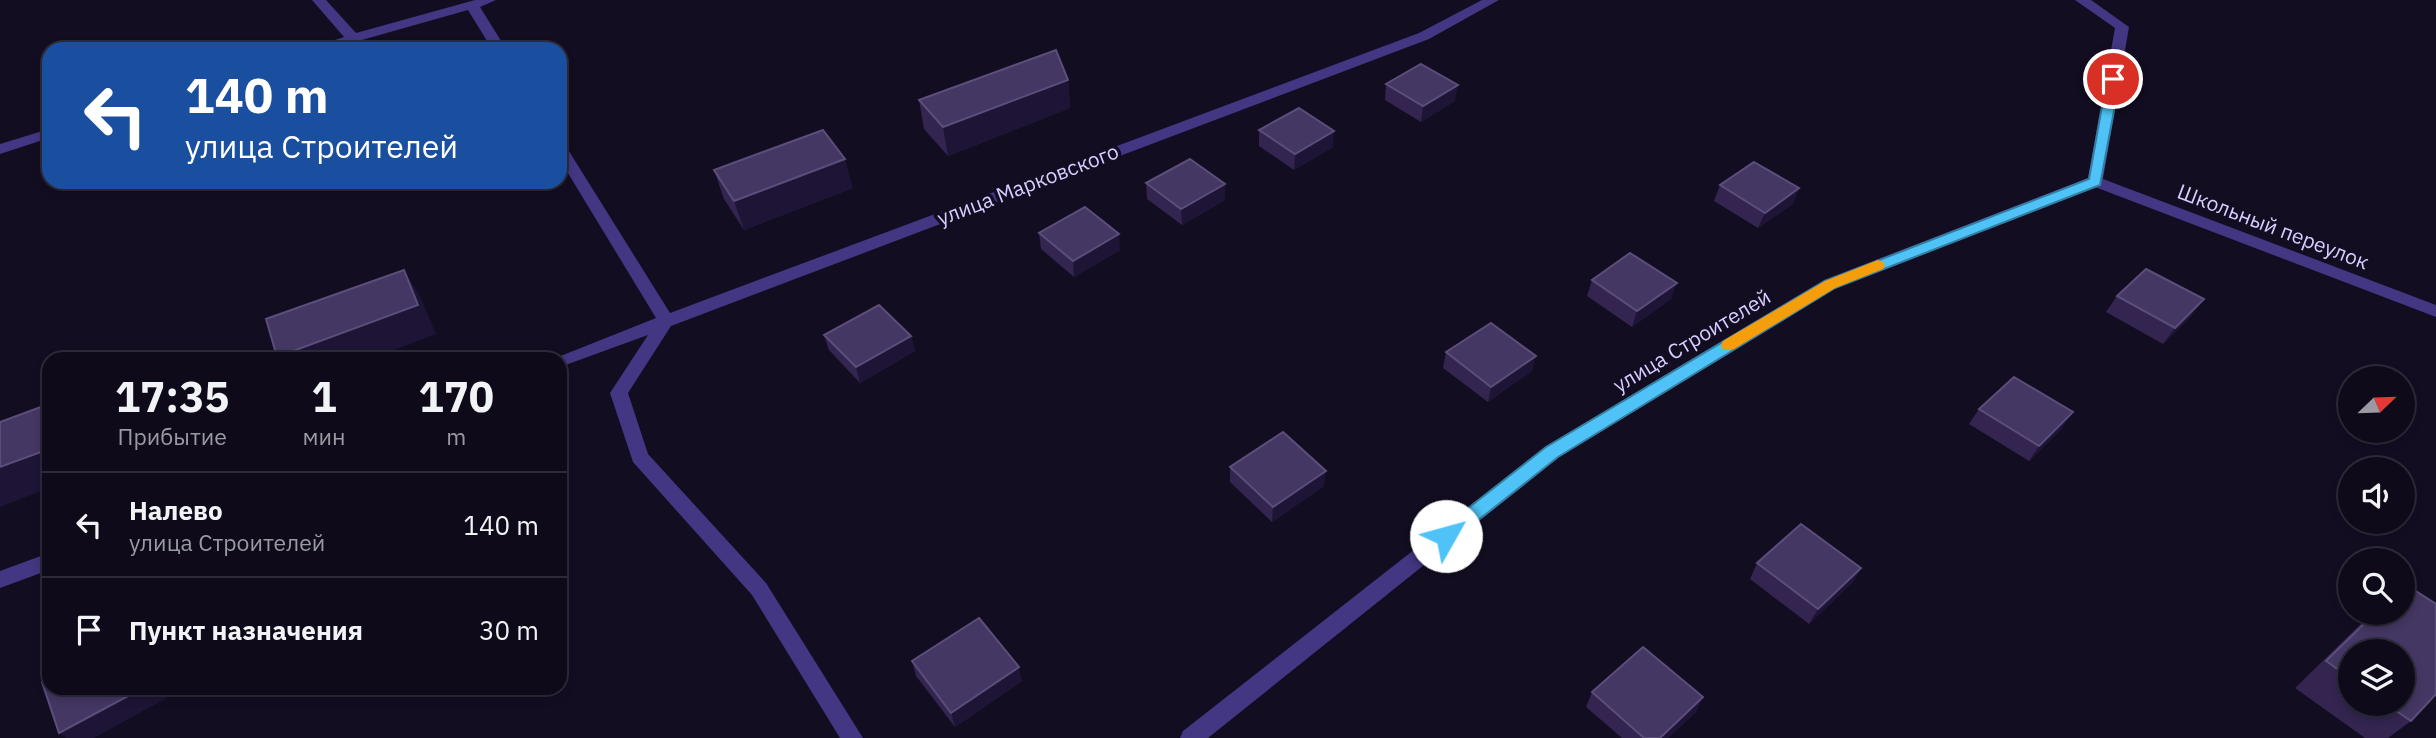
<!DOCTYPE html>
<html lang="ru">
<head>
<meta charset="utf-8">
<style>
  :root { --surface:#0e0a1a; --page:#171323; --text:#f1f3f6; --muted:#9b9aa2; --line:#2e2b39 }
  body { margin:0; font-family:"IBM Plex Sans",sans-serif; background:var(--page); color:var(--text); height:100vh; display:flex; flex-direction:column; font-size:26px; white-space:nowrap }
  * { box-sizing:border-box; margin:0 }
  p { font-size:23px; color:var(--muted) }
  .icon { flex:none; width:38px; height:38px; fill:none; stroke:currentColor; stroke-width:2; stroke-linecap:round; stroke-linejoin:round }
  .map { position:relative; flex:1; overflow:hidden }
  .drawer { position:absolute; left:42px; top:352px; width:525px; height:343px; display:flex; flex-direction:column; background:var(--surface); border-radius:21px; box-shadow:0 4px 10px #0003,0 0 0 2px var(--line) }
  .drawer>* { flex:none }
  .banner { position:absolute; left:42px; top:42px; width:525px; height:147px; border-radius:21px; box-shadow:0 4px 10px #0003,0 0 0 2px var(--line); background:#1a4fa0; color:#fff; overflow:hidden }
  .needle { width:46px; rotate:67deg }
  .controls { position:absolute; left:2338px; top:366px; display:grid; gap:14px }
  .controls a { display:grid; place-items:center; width:77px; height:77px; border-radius:50%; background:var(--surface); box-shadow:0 4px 10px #0003,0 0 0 2px var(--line); font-size:35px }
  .pin { position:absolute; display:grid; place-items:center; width:60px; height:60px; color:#fff; margin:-30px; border:4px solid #fff; border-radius:50%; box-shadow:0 2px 7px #0007 }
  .me { position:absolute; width:77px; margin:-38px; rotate:52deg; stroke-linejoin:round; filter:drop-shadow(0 0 5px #0008) }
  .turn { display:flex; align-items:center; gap:24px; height:147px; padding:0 28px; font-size:32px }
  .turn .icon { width:91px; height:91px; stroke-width:2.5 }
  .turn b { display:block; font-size:49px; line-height:60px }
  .eta { display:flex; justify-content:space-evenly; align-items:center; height:119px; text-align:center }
  .eta b { font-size:42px; font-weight:800; line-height:49px }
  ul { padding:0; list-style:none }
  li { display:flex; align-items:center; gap:21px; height:105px; padding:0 28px; border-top:2px solid var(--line) }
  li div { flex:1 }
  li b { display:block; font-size:26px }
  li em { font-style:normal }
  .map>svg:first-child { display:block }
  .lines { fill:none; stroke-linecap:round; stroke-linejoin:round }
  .minor { fill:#433682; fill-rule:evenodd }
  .wall { fill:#332550; fill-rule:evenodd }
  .shaded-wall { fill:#1e1436 }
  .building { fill:#443763; stroke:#5c4e7b; stroke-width:2 }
  .route { fill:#4fc3f7; stroke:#337fa1; stroke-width:2 }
  .slow { fill:#f59e0b }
  .labels { text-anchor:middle; stroke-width:7; stroke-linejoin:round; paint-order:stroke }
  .street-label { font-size:21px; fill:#d9cdff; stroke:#130d22 }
</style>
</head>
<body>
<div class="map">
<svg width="2436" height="738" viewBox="0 0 2436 738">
  <rect width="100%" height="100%" fill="#130d22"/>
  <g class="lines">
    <path class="minor" d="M312 0H326L356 33 475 0H496L480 7 506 49H492L468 10 330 49H308L344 37Z
      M1482 0H1499L1429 39 671 326 628 393 648 454 766 583 863 738H840L752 595 633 462 610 393 648 335 560 367V359H553L656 318 560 160V143L567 148 670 313 1419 33Z
      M2075 0H2091L2129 27 2103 179 2436 305V317L2095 187 1836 288 1559 457 1208 738H1180L1183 731 1545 447 1824 280 2088 178 2115 28Z
      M49 129V138L0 154V144Z
      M49 553V570L0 588V571Z"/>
  </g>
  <path class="wall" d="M1068 80 1070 108 948 156 924 129 919 100Z
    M1386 84 1455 101 1421 122 1385 100Z
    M1259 130 1333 147 1294 170 1259 146Z
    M714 170 853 188 744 230 724 199Z
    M1146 183 1225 184V200L1182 225 1147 199Z
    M1720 185 1799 188 1793 204 1758 228 1714 201Z
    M1039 233 1120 250 1074 277 1041 249Z
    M1592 280 1671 299 1632 327 1587 296Z
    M2117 296 2192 315 2163 344 2106 312Z
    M824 335 911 336 915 351 860 383 829 350Z
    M1446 352 1532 371 1488 402 1443 368Z
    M1979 409 2062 428 2029 461 1969 424Z
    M1230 467 1324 486 1272 522 1230 482Z
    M1757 563 1861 568 1852 583 1809 624 1750 579Z
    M2373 612H2403L2411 721 2388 738H2365L2295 688ZM2350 651 2403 704H2350Z
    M912 661 1022 681 955 727 916 676Z
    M1592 692 1696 712 1668 738H1622L1586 707Z"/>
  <path class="shaded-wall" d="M1068 80 1070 108 948 156 943 127Z
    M1458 85 1455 101 1421 122 1423 106Z
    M1334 131 1333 147 1294 170 1295 154Z
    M845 159 853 188 744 230 734 201Z
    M1225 184V200L1182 225 1181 209Z
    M1799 188 1793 204 1758 228 1765 213Z
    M1119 234 1120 250 1074 277 1073 261Z
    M404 270 421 298 436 334 371 359H278L277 357Z
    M1677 283 1671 299 1632 327 1637 311Z
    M2204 299 2192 315 2163 344 2175 328Z
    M911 336 915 351 860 383 856 367Z
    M1536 356 1532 371 1488 402 1491 387Z
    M2073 412 2062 428 2029 461 2039 446Z
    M49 449V488L0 507V467Z
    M1326 471 1324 486 1272 522 1273 507Z
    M1861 568 1852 583 1809 624 1818 609Z
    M1019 667 1022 681 955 727 951 713Z
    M143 688H163L167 698 94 738H66L59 733Z
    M1703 697 1696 712 1668 738H1660Z"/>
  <path class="building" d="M1056 50 1068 80 943 127 919 100Z
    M1421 64 1458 85 1423 106 1386 84Z
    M1299 108 1334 131 1295 154 1259 130Z
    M823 130 845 159 734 201 714 170Z
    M1190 159 1225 184 1181 209 1146 183Z
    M1754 162 1799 188 1765 213 1720 185Z
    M1085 207 1119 234 1073 261 1039 233Z
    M1630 253 1677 283 1637 311 1592 280Z
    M2146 269 2204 299 2175 328 2117 296Z
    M404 270 418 305 277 357 266 319Z
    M879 305 911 336 856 367 824 335Z
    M1491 323 1536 356 1491 387 1446 352Z
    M2014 377 2073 412 2039 446 1979 409Z
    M49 404V449L0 467V422Z
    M1283 432 1326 471 1273 507 1230 467Z
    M1801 524 1861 568 1818 609 1757 563Z
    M2405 584 2436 604V694L2411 721 2386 704H2403V651H2350V678L2326 661 2376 612H2403V586Z
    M979 618 1019 667 951 713 912 661Z
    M1643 647 1703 697 1660 738H1644L1592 692Z
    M49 679V688H143L59 733 42 682Z"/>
  <path class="route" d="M2113 75 2120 79 2100 185 1835 288 1558 457 1452 541 1446 543 1439 541 1437 536 1439 531 1546 447 1825 281 2089 179 2107 79Z"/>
  <path class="slow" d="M1878 260 1883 262 1885 266 1883 269 1835 288 1734 349H1723L1721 345 1723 341 1825 281Z"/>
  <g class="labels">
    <g class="street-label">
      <text transform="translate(1028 185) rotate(-21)" y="7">улица Марковского</text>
      <text transform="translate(2273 227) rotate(21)" y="7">Школьный переулок</text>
      <text transform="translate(1692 341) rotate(-31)" y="7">улица Строителей</text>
    </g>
  </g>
</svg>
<div class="controls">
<a><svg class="needle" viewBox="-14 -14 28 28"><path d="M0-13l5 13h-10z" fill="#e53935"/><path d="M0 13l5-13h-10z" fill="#9b9aa2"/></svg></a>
<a><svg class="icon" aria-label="sound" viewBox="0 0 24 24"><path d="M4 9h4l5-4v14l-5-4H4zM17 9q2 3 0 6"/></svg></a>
<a><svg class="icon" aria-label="search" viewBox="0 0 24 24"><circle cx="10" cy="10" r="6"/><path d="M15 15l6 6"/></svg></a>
<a><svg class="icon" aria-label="layers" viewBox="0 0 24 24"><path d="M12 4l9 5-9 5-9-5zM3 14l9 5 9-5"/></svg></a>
</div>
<div class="pin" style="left:2113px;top:79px;background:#d93025"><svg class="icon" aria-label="arrive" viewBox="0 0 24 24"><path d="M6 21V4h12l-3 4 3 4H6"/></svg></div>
<svg class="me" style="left:1446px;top:536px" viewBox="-20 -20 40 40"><circle r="19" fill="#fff"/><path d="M0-13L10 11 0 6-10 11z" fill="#4fc3f7"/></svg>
<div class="banner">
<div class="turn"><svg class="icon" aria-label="left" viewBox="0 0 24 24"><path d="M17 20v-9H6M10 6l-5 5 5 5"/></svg><div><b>140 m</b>улица Строителей</div></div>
</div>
<section class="drawer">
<div class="eta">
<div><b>17:35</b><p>Прибытие</p></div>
<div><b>1</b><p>мин</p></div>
<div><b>170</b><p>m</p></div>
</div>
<ul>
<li><svg class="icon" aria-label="left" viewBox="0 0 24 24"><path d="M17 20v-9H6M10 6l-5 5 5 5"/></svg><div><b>Налево</b><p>улица Строителей</p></div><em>140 m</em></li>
<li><svg class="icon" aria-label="arrive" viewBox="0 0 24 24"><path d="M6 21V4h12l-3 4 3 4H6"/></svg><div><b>Пункт назначения</b></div><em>30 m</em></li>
</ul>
</section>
</div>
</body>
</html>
